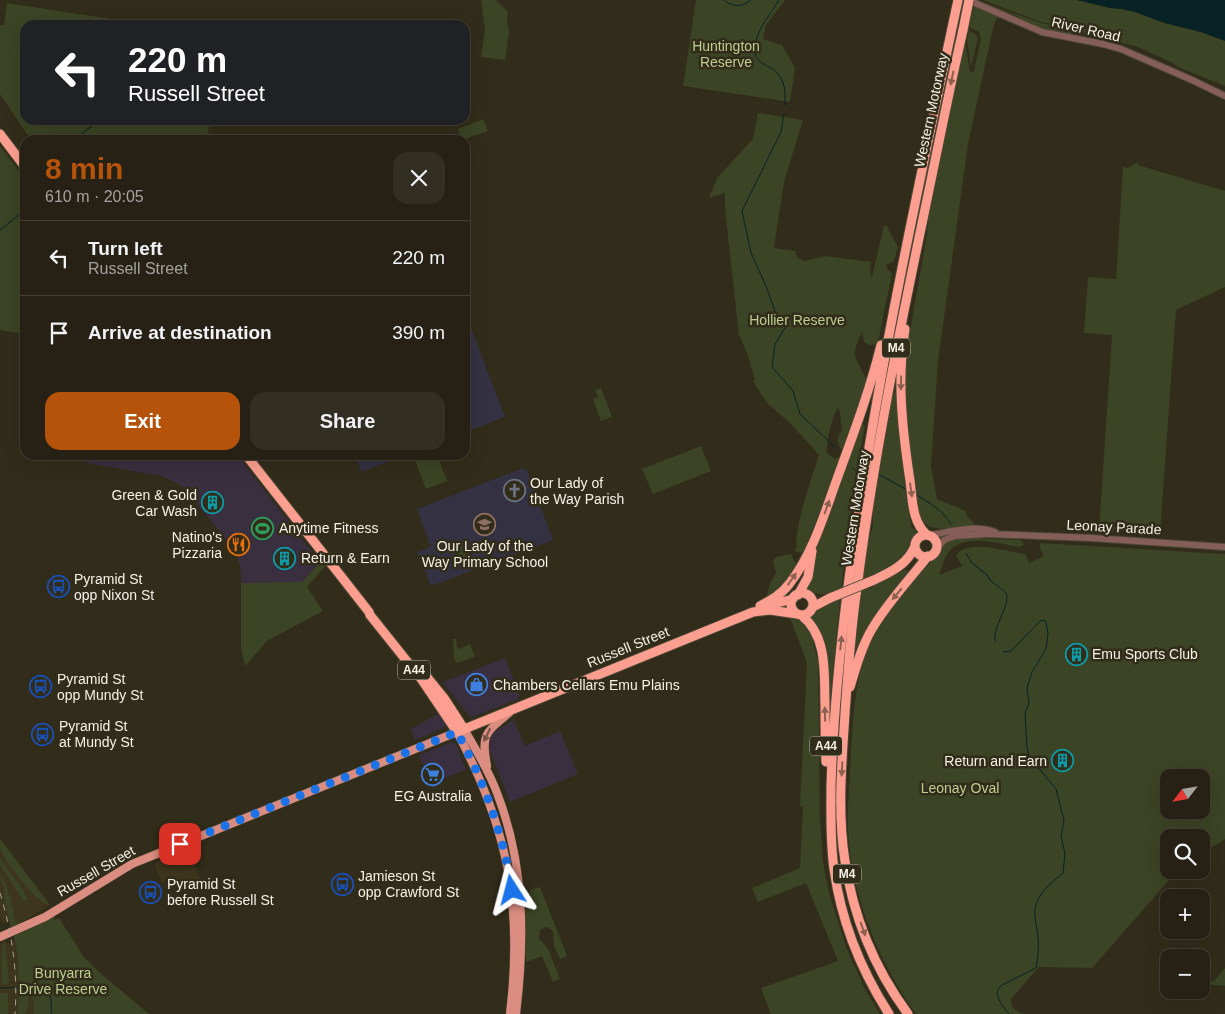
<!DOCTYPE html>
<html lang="en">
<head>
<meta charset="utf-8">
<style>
  :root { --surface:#262114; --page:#322e22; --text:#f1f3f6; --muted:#a4a3a0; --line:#423e34; --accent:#b45309 }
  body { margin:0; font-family:Arial,sans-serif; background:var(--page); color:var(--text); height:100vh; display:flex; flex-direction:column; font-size:19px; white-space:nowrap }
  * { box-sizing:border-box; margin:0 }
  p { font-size:16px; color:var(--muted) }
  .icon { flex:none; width:28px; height:28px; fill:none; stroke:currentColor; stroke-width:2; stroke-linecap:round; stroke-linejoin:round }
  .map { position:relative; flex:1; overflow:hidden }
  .drawer { position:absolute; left:20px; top:135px; width:450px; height:325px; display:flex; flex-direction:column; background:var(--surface); border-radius:15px; box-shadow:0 5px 20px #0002,0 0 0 1px var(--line) }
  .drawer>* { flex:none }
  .top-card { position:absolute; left:20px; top:20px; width:450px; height:105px; border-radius:15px; box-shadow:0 5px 20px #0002,0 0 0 1px var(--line); background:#202124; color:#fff; overflow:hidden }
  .needle { width:32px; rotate:239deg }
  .controls { position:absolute; left:1160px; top:769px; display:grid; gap:10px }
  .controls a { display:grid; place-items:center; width:50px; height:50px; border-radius:10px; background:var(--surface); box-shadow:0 5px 20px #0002,0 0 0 1px var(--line); font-size:25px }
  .pin { position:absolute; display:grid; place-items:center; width:42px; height:42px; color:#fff; margin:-21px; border-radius:10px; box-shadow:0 2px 8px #0006 }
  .me { position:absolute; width:55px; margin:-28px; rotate:351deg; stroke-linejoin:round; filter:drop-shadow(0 0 4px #0008) }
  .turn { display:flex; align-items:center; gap:18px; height:105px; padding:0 25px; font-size:22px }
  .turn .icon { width:65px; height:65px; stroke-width:2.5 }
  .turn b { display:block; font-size:35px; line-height:42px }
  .round { display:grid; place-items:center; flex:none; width:52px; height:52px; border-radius:15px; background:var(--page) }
  .overview { display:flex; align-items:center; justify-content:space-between; height:85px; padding:0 25px }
  h1 { font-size:30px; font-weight:700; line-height:38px; color:var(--accent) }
  .primary-button { display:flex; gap:10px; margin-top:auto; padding:10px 25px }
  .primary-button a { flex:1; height:58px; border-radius:15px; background:var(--accent); color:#fff; font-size:20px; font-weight:700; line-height:58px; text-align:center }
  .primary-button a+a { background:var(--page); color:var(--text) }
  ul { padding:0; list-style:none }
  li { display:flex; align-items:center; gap:15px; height:75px; padding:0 25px; border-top:1px solid var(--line) }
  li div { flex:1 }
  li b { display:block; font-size:19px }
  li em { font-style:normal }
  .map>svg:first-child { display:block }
  .commercial { fill:#3a2f3f }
  .built { fill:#3e351d }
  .education { fill:#343142 }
  .green { fill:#3b4424; fill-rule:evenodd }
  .water { fill:#072225 }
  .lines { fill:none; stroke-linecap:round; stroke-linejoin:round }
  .stream { stroke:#072225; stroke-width:1 }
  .minor-casing { stroke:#4d4836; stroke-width:8 }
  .major-casing { stroke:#4d4836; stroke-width:9 }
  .highway-casing { stroke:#4d4836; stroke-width:11 }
  .minor { stroke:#845e57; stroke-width:6 }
  .major { stroke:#da8d80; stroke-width:8 }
  .highway { stroke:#fd9f90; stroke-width:9 }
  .rail { stroke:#a7a294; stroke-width:1; stroke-dasharray:6 6; stroke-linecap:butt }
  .highway-bridge-casing { stroke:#4d4836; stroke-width:11; stroke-linecap:butt }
  .highway-bridge { stroke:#fd9f90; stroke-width:9 }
  .oneway { fill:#8d604f }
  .oneway2 { fill:#755343 }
  .route { stroke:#1a73e8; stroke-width:9; stroke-dasharray:0 16.2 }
  .labels { text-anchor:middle; stroke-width:5; stroke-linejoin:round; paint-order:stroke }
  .shield { fill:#322c1a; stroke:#bab6a8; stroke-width:1 }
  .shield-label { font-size:12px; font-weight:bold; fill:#f5f1e5 }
  .street-label { font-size:14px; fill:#f5f1e5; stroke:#322c1a }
  .park-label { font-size:14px; fill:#bcce90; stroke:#322c1a }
  .poi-label { font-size:14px; fill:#f5f1e5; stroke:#322c1a; text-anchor:start }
</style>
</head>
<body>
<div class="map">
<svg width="1225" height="1014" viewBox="0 0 1225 1014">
  <rect width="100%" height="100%" fill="#322c1a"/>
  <path class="commercial" d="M85 455H237L320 562 302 583H241L240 565 234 550 185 488 173 481 161 476 87 463 84 459Z
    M505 658 519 694 518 699 472 717 469 716 442 682Z
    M438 714 446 725V727L415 740 411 729Z
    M514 720 525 746 560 731 578 774 510 802 490 751 489 741 494 732Z
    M452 742 456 744 466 770 431 784 419 755Z"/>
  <path class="built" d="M0 839 50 905 12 928H11L10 921 3 923 0 918Z
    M187 850 202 883 193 886 191 881 182 884 180 881 175 883 173 879 162 883 155 866 157 862Z
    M19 933 27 985 19 984V992L32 993 34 1014H0V944L5 940 6 944 14 941V936Z"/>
  <path class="education" d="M465 312 505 417 465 432Z
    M355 455H405L361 472Z
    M523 468 527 470 553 540 431 586 417 552 431 547 417 509Z"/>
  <path class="green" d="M481 0H496L508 12 507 21 509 32 505 60 481 57 485 29Z
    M696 0H785L766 25 763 39 782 45 795 68 790 102 683 86Z
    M977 0 1041 23 1056 26 1081 33 1071 32 1070 33 1072 34H1069L1038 27 1019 20V17Z
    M983 0H1077L1110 8 1122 9 1135 12 1165 23 1201 32 1225 41V86L1178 67 1171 62 1138 47 1089 35 1071 28 1041 22Z
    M7 3 150 25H25V120H210L207 140H31L0 94V25H4Z
    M974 6 998 17 994 24 968 144 938 361 931 467 937 499 966 511V515L974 523 973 525C955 526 930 536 919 517L908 449 904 377 907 348 927 234 928 220 965 41 970 72H972L974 71 981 39 979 32 969 27Z
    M969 31 975 34 978 38 971 67 967 39Z
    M758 113 803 120 784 182 774 248 795 251 797 257 804 261 825 256 871 262 870 275 872 277 884 225 887 226 889 231 898 247 894 261 886 265 887 269 892 274 878 342C873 346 870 346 864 342L862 332C850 357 855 357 867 380L842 450C836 443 837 437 842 430 840 422 842 415 838 408 832 416 826 443 827 453L835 459 838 457 840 459 805 549 802 553 794 551 797 547C792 534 814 471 819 455L790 423 767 403 753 381 755 379 750 365 751 364 740 336H739L725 209V193L709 198 717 178 753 139Z
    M483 119 488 131 462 140 458 129Z
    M0 146 25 179V334L0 330Z
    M1138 162V165L1225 191V287L1176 310 1160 534 1099 530 1112 335 1084 333 1088 277 1116 279 1123 167 1128 168Z
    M601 388 612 417 601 421 593 399 598 397 595 390Z
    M897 392 899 435 909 515 912 528 915 529 918 534C913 540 913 544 910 550 908 556 901 557 898 563L862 581 868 542 873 526V507L892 399 894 393Z
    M861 423 865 426 856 475 841 589C828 594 819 598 807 589L817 543Z
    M701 446 711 471 653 494 642 469Z
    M413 455H437L447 481 426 489Z
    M962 538 1021 540 1024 544 1022 546 1019 547C999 544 963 532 948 553 944 559 942 568 939 575L962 566 956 556C964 538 1009 552 1025 554L1029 563 1044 556 1040 548V543L1225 554V839L1201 854V838H1169V870H1178L1092 968 1039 967 1011 999C1011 1009 1016 1011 1024 1014H916C878 961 852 897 848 831 847 805 850 778 851 752 853 710 856 668 876 630 884 615 897 602 908 588 917 577 926 567 936 557 940 552 942 545 948 542 952 540 958 539 962 538ZM1169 778H1201V810H1169Z
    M464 542 472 564 462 568 454 546Z
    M791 554 797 566 784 584 767 597 769 586 776 573 773 560 776 557Z
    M321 561 325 566 307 587 323 611 267 641 245 666 241 648V583L302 582Z
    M906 569 910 573 858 649 854 647 861 590 870 588Z
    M840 599 830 703 828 704 827 691 810 619 822 606Z
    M790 617 804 623 811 634 818 662 820 818 823 862 830 896 846 947 865 989 880 1014H771L761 988 838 961 806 883 758 902 752 888 800 868 803 807 800 806 807 663Z
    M453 639H456L457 648 459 649 470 644 475 657 457 663 454 659Z
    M0 839 1 840 50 905C38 905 6 863 1 851 0 847 0 843 0 839Z
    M0 858 23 890 28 900H23L0 865Z
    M0 873C6 883 10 897 13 908 15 913 13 916 15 921L20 923 11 928 4 896 5 889 1 882Z
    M540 887 567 956 560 959C558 955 556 950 554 946 552 937 557 930 546 927L540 930 539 938 548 949 560 979 553 982 542 956 526 962V904L530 890Z
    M56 914 54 920 59 918 84 957 98 971 149 1014H34L32 994 29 993 28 1006 25 1014H18L19 992H26L27 985 19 984 18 956 14 936Z
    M5 940 9 984 2 985C2 972 0 949 5 940Z
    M1225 968V986L1201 984V981H1214Z
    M0 993H8V1014H0Z"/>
  <path class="water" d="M1077 0H1225V41L1201 32 1165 23 1135 12 1122 9 1110 8Z"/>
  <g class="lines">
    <path class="stream" d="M724 0C733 8 742 7 751 0
      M779 0C771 14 760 25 756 41 749 66 771 63 779 75 786 85 785 94 785 105
      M784 114 781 132 742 211 751 253 766 286 776 314 785 328 775 344 772 367 793 391 800 414 837 449
      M73 140 100 120
      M0 230 25 210
      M852 467 856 471
      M880 475 907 490
      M915 494C928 502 943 510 951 524
      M966 553 972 563 987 575 991 581 1003 590 1007 595C1008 612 993 624 995 641
      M1003 652 1011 651 1040 621 1043 620 1046 622 1048 634 1046 649 1032 672 1027 688 1029 703 1025 713 1027 747 1029 756 1056 789 1064 821 1061 836 1065 854 1063 873C1054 881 1042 889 1037 902 1032 913 1037 925 1038 937 1039 947 1038 958 1036 968L1002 985C991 993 1002 1005 1009 1014
      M0 988 41 986C52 992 52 1003 51 1014"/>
    <defs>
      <path id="minor" d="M968 0 1042 32 1103 44 1121 49 1192 80 1225 96
        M930 535C951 532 973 524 995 532
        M937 548 944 540 955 536 989 534 1092 538 1225 547"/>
      <path id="major" d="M464 729C476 750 489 771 497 793 525 865 525 939 516 1014
        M487 766C481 734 485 733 509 713
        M0 937 45 917 132 864 457 732C508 828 523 906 510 1014"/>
      <path id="highway" d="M0 134 25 167
        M905 329C897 378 902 426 909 474 913 495 910 520 927 535
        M246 455 369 612 370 615 422 680 457 732 753 612 770 610 797 614
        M915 546a11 11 0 1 1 22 0a11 11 0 1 1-22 0Z
        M874 580C891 572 908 564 915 546
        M791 604a11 11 0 1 1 22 0a11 11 0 1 1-22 0Z
        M798 595 808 577 812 551
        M769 605 793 599
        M760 606C771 600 782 594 790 583 813 553 824 515 837 479 853 435 870 390 881 345
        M813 607 830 598
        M801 615C828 636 824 674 825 704 825 724 825 743 826 762
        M422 671 444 698 464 729
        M850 687C856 668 861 647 872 629 887 603 909 580 928 556
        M889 1014C861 970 841 921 834 869 830 841 831 814 831 786 833 721 839 658 847 594 873 394 916 197 958 0
        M908 1014C875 969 853 916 845 861 838 817 841 773 844 729 847 682 850 635 857 588 873 462 898 338 924 214 937 152 949 91 963 30"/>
    </defs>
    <use href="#minor" class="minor-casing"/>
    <use href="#major" class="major-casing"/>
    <use href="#highway" class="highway-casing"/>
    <use href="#minor" class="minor"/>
    <use href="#major" class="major"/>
    <use href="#highway" class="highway"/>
    <path class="rail" d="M0 893C12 932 18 973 15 1014"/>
    <defs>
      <path id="highway-bridge" d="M963 30 969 0
        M830 598 874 580"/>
    </defs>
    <use href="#highway-bridge" class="highway-bridge-casing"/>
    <use href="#highway-bridge" class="highway-bridge"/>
  </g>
  <defs><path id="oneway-solid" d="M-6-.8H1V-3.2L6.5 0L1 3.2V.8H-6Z" transform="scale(1.25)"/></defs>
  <g class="oneway">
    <use href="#oneway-solid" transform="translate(952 78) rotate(102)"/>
    <use href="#oneway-solid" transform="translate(901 383) rotate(91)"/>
    <use href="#oneway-solid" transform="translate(911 490) rotate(82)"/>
    <use href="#oneway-solid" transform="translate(827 507) rotate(-70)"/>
    <use href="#oneway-solid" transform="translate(792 579) rotate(-55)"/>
    <use href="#oneway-solid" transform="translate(897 594) rotate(130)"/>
    <use href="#oneway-solid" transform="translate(841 643) rotate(-84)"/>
    <use href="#oneway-solid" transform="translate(825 714) rotate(-91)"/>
    <use href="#oneway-solid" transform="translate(842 769) rotate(93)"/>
    <use href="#oneway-solid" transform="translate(863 929) rotate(70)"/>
  </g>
  <use class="oneway2" href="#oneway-solid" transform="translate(487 735) rotate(116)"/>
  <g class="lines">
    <path class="route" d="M180 844 457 732C484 781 503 834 512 890"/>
  </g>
  <defs>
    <symbol id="church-ring" viewBox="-11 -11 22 22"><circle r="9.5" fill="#322c1a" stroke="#6b7280" stroke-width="1.5"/><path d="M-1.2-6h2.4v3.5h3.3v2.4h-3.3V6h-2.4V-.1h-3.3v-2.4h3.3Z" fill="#6b7280"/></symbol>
    <symbol id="building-ring" viewBox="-11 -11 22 22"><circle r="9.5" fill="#322c1a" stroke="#0f9aa8" stroke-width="1.5"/><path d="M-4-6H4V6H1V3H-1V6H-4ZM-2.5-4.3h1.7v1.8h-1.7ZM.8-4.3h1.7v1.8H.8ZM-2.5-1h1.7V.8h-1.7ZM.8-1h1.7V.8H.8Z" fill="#0f9aa8"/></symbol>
    <symbol id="school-ring" viewBox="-11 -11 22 22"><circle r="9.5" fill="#322c1a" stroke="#8d6e63" stroke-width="1.5"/><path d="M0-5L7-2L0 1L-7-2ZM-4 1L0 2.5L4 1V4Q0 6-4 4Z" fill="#8d6e63"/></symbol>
    <symbol id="stadium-ring" viewBox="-11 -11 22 22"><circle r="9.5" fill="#322c1a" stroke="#2e9e5b" stroke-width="1.5"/><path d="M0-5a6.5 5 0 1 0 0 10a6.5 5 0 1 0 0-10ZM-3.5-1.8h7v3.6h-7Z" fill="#2e9e5b"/></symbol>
    <symbol id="restaurant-ring" viewBox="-11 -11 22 22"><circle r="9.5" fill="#322c1a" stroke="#e8710a" stroke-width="1.5"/><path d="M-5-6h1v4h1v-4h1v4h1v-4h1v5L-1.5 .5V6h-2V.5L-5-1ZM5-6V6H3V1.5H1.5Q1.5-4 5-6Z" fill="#e8710a"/></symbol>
    <symbol id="bus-ring" viewBox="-11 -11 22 22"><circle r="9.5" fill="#322c1a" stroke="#1a4fb4" stroke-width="1.5"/><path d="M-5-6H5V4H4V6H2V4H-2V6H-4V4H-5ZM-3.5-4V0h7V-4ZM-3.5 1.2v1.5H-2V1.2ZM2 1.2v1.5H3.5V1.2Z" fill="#1a4fb4"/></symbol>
    <symbol id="shop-ring" viewBox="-11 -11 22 22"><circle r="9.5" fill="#322c1a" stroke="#3f7fe0" stroke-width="1.5"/><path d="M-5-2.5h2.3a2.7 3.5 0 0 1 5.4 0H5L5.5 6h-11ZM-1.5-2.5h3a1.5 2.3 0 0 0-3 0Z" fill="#3f7fe0"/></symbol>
    <symbol id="supermarket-ring" viewBox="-11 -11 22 22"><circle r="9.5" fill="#322c1a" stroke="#3f7fe0" stroke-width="1.5"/><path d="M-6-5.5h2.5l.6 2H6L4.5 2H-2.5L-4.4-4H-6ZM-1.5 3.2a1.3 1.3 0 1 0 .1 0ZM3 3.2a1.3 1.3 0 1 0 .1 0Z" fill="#3f7fe0"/></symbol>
  </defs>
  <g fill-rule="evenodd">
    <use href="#church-ring" x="502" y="478" width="25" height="25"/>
    <use href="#building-ring" x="200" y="490" width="25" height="25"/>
    <use href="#school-ring" x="472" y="512" width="25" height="25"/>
    <use href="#stadium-ring" x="250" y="516" width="25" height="25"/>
    <use href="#restaurant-ring" x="226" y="532" width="25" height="25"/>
    <use href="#building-ring" x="272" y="546" width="25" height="25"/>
    <use href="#bus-ring" x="46" y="574" width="25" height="25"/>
    <use href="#building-ring" x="1064" y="642" width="25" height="25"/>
    <use href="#shop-ring" x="464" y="672" width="25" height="25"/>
    <use href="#bus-ring" x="28" y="674" width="25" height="25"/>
    <use href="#bus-ring" x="30" y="722" width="25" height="25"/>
    <use href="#building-ring" x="1050" y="748" width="25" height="25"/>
    <use href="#supermarket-ring" x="420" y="762" width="25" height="25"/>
    <use href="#bus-ring" x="330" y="872" width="25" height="25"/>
    <use href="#bus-ring" x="138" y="880" width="25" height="25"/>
  </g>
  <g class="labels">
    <g class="shield">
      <rect x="882" y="338.5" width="28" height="19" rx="4"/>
      <rect x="398" y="660.5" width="32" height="19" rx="4"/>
      <rect x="810" y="736.5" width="32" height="19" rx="4"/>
      <rect x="833" y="864.5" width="28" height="19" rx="4"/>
    </g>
    <g class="shield-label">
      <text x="896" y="352">M4</text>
      <text x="414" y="674">A44</text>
      <text x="826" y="750">A44</text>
      <text x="847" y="878">M4</text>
    </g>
    <g class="street-label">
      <text transform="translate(1086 29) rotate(13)" y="5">River Road</text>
      <text transform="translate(931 110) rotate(-78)" y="5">Western Motorway</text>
      <text transform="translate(855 508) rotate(-81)" y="5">Western Motorway</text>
      <text transform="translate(1114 527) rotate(3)" y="5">Leonay Parade</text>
      <text transform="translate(628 647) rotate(-22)" y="5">Russell Street</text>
      <text transform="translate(96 871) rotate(-30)" y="5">Russell Street</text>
    </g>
    <g class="park-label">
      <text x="726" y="51">Huntington<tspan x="726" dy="16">Reserve</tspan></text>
      <text x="797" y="325">Hollier Reserve</text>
      <text x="960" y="793">Leonay Oval</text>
      <text x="63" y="978">Bunyarra<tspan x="63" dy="16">Drive Reserve</tspan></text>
    </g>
    <g class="poi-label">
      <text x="530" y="488">Our Lady of<tspan x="530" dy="16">the Way Parish</tspan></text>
      <text x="197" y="500" text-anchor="end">Green &amp; Gold<tspan x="197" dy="16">Car Wash</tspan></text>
      <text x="279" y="533">Anytime Fitness</text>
      <text x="222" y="542" text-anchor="end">Natino's<tspan x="222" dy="16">Pizzaria</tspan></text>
      <text x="485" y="551" text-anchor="middle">Our Lady of the<tspan x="485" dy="16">Way Primary School</tspan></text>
      <text x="301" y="563">Return &amp; Earn</text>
      <text x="74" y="584">Pyramid St<tspan x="74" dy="16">opp Nixon St</tspan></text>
      <text x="1092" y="659">Emu Sports Club</text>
      <text x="57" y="684">Pyramid St<tspan x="57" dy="16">opp Mundy St</tspan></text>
      <text x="493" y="690">Chambers Cellars Emu Plains</text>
      <text x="59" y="731">Pyramid St<tspan x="59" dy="16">at Mundy St</tspan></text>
      <text x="1047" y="766" text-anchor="end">Return and Earn</text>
      <text x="433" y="801" text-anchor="middle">EG Australia</text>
      <text x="358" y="881">Jamieson St<tspan x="358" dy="16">opp Crawford St</tspan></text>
      <text x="167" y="889">Pyramid St<tspan x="167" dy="16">before Russell St</tspan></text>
    </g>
  </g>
</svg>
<div class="controls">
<a><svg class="needle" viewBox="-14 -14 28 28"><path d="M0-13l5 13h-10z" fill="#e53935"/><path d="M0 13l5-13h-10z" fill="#a4a3a0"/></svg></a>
<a><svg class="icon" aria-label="search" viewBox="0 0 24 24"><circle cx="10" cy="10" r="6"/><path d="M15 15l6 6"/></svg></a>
<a>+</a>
<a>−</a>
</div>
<div class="pin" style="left:180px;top:844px;background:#d93025"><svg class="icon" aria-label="arrive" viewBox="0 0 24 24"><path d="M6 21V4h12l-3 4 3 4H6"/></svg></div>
<svg class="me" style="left:512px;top:890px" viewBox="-20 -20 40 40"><path d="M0-17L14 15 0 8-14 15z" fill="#1a73e8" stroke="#fff" stroke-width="4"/></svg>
<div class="top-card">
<div class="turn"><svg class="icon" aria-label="left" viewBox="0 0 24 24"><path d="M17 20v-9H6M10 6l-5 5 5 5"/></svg><div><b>220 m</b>Russell Street</div></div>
</div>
<section class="drawer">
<div class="overview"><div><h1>8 min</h1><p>610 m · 20:05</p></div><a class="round"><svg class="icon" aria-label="close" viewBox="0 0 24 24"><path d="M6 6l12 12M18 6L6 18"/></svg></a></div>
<ul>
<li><svg class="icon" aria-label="left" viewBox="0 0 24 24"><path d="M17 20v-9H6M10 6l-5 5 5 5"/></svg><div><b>Turn left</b><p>Russell Street</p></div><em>220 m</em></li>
<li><svg class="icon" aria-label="arrive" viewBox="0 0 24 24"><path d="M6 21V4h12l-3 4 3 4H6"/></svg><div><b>Arrive at destination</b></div><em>390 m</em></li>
</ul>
<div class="primary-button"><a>Exit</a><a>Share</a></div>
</section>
</div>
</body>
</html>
